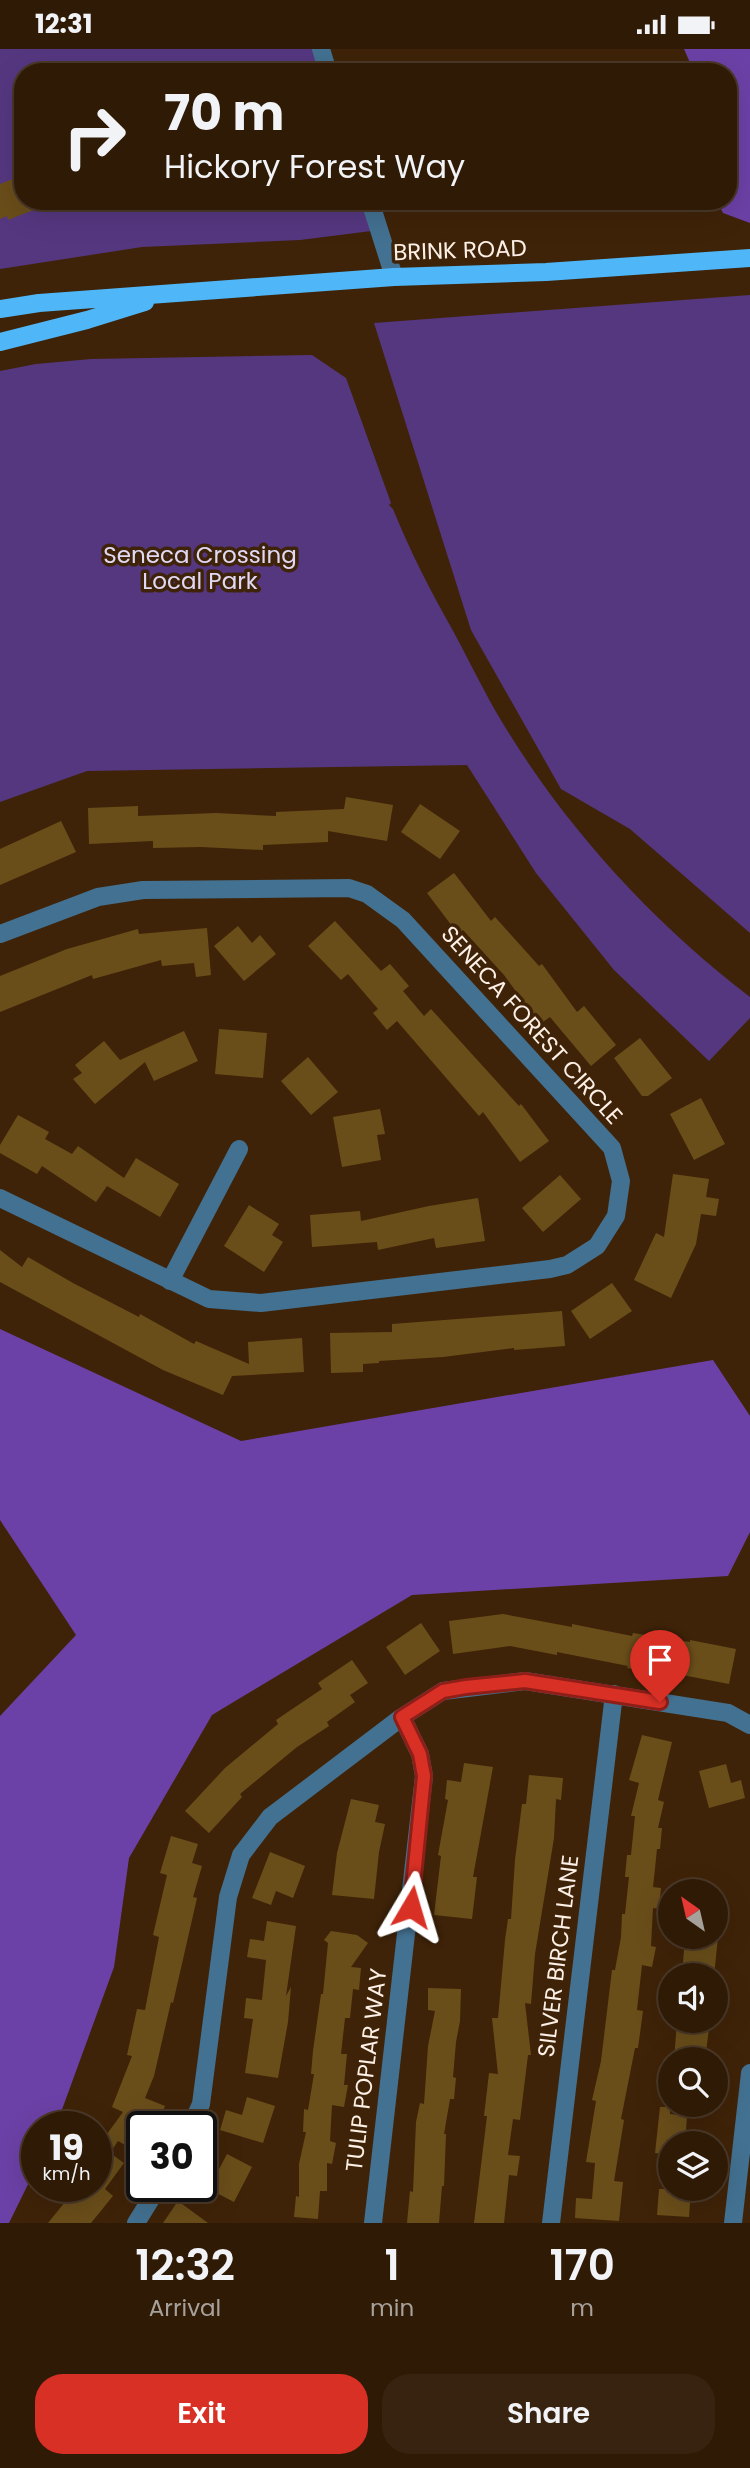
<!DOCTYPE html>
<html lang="en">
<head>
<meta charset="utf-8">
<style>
  :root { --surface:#2f1a06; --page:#372310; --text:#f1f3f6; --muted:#a7a19b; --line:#4a3828; --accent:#d93025 }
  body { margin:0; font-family:Poppins,sans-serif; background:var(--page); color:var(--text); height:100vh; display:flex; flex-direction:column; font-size:26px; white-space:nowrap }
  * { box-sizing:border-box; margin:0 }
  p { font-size:23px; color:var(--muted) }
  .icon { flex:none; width:38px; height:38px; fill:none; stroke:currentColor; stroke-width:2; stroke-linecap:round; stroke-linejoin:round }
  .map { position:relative; height:2174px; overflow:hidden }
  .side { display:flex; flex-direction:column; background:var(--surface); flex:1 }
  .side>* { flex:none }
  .top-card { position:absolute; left:14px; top:14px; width:723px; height:147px; border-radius:28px; box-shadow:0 7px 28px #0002,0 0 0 2px var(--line); background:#2f1a06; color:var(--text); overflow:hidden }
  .needle { width:46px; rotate:326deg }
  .fabs { position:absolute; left:658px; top:1830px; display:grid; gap:14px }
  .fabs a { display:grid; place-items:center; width:70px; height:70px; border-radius:50%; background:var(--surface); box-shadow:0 7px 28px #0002,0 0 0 2px var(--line); font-size:35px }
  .speed { position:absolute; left:21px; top:2062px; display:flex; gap:14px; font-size:35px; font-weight:700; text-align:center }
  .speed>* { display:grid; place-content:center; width:91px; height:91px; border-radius:50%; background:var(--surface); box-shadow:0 7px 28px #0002,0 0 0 2px var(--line); line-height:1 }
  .speed small { font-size:18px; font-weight:400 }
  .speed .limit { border:4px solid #111; border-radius:10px; background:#fff; color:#111 }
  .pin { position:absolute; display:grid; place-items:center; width:60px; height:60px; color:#fff; margin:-72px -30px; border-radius:50% 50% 50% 0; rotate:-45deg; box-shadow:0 0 7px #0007 }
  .pin .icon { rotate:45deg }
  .me { position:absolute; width:77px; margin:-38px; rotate:7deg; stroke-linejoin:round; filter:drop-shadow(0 0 5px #0008) }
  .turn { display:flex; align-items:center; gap:24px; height:147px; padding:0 35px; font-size:32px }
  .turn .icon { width:91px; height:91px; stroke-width:2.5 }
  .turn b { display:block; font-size:49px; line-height:60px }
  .eta { display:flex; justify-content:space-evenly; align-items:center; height:119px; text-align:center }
  .eta b { font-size:42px; font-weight:600; line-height:49px }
  .button { display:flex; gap:14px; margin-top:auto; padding:14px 35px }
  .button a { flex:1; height:80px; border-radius:28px; background:var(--accent); color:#fff; font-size:28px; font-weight:600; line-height:80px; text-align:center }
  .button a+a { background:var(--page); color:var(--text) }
  .status { display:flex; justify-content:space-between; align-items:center; height:49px; padding:0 35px; background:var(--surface); direction:ltr }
  .status svg { height:19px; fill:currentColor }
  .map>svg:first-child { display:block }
  .green { fill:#553780 }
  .forest { fill:#6c41a7 }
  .building { fill:#6a4e1a }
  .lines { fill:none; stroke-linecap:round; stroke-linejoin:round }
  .minor { stroke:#437191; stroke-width:18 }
  .major { stroke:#4fb7f8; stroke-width:18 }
  .route-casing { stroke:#8d1f18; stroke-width:18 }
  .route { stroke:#d93025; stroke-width:12 }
  .labels { text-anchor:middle; stroke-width:7; stroke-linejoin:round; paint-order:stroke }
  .street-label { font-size:23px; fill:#fdf0e6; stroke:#3f2308 }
  .park-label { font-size:23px; fill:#e1d9f4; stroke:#3f2308 }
</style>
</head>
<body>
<div class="status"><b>12:31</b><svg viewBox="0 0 49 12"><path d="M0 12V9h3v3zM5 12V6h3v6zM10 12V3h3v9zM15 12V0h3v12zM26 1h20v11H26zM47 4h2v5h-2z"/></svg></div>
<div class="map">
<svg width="750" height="2174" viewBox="0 0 750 2174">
  <rect width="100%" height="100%" fill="#3f2308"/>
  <path class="green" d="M0 0H321L328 23H23V152H370L379 181 300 191 142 198 0 220Z
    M750 246V884L630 780 561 740 471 581 374 274Z
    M312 306 346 329 391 454 389 456 393 460C410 502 430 541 452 580 469 611 484 643 502 673 566 779 652 873 750 948V969L709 1012 614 921 536 824 467 716 87 722 0 753V322L36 315 91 310Z"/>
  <path class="forest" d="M684 0H750V174L723 164 717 152H728V23H694Z
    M0 1280 241 1392 713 1311 750 1367V1483L728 1527 412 1546 212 1666 129 1809 114 1918 56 2077H37V2117L9 2174H0V1667L76 1586 0 1471Z"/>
  <path class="building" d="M23 126V152L54 153 8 171 7 167 0 170V135Z
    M346 748 393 756 387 792 328 782V793L263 796V801L201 798 153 799V792L89 795 88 759 138 757V767L216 764 276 767V763L344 760Z
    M420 755 460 782 440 810 401 783Z
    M61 772 76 803 0 836V800Z
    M454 824 491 872 495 868 539 917 542 915 577 963 584 957 616 996 591 1017 550 968 540 975 504 926 463 881 458 885 427 844Z
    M335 872 381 922 390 915 409 937 403 942 424 967 431 960 519 1057 521 1055 549 1092 520 1113 483 1063 479 1067 397 972 387 981 373 964 378 960 348 925 341 931 308 897Z
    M238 877 252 894 260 886 276 905 244 932 214 897Z
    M207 879 211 926 196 928 194 914 162 917 161 911 93 930 92 926 0 963V927L67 900 138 880 139 885Z
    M219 980 267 984 263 1029 215 1025Z
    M184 982 198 1012 154 1032 145 1013 95 1055 73 1030 82 1024 75 1016 104 992 120 1011Z
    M640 989 672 1029 648 1047H642L614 1009Z
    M308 1008 338 1043 311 1066 281 1032Z
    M701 1049 725 1095 694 1111 670 1065Z
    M380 1060 385 1085 377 1086 381 1111 342 1118 333 1068Z
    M18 1066 49 1083 45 1090 72 1105 78 1097 124 1129 136 1109 179 1135 160 1168 107 1137 96 1153 42 1117 37 1125 0 1104V1096Z
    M673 1125 709 1130 706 1148 719 1150 716 1167 701 1165 696 1195 671 1249 634 1231 656 1184 664 1188Z
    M560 1126 581 1150 543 1183 522 1159Z
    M478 1149 485 1192 436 1199 434 1189 378 1201 377 1193 312 1198 310 1166 360 1162 361 1172 429 1157Z
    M249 1156 279 1175 272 1186 283 1193 264 1223 224 1197Z
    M0 1201 22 1218 28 1208 73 1234 139 1268 140 1265 194 1295 196 1292 249 1315 248 1293 302 1289 304 1323 232 1327 223 1346 163 1321 0 1233Z
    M612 1234 632 1262 590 1290 571 1262Z
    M562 1262 565 1297 514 1301V1299L443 1308 379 1312V1314L363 1315V1323L331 1324 330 1284 392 1283V1275Z
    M503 1565 572 1578V1575L632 1587 633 1584 690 1593V1591L736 1600 729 1635 672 1624 671 1626 627 1619 628 1617 557 1603V1606L510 1597 453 1605 449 1572Z
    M421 1574 440 1602 405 1626 386 1598Z
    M352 1611 368 1634 350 1646 355 1653 327 1673 329 1677 297 1698 240 1745 242 1748 209 1784 185 1762 225 1719 278 1675 276 1671 322 1640 318 1634Z
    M642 1686 672 1693 658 1751 664 1753 658 1779H662L660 1800H657L653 1838 661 1839 659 1860 653 1859 651 1897 656 1898 652 1918 642 1916 637 1961 643 1962 638 1999H635L621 2070 624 2071 614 2132 623 2133 619 2172 575 2169 576 2149 592 2150 595 2114 586 2113 596 2052 592 2051 601 2012 612 1921H615L621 1888 622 1865H625L629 1828H625L627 1806H631L635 1767H631L639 1734 629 1731Z
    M464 1714 493 1718 473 1828H477L472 1870 434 1866 441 1807 438 1806 448 1751 445 1750 447 1731 461 1733Z
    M726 1715 731 1734 741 1731 745 1749 709 1759 699 1722Z
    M529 1726 563 1729 561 1751 556 1750 554 1789 535 1905 531 1955 525 1954 531 2006H528L520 2071 513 2070 508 2106 520 2107 517 2127 509 2126 504 2174H474L487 2067H484L489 2024 498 2025 492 1969H498L505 1891 508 1870H511L515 1811 522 1755H526Z
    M351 1750 379 1756 375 1773 385 1775 379 1803 374 1850 332 1846 337 1804Z
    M171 1787 198 1795 192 1814 202 1817 193 1848 197 1849 173 1954 171 1953 154 2027 145 2049 165 2057 158 2076 152 2074 150 2077H142V2089L134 2101 118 2092 110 2104 124 2114 105 2140 113 2147 91 2174H48L78 2137H96V2094L99 2096 123 2063 112 2058 132 2007 127 2006 137 1960 145 1961 159 1888 153 1886 167 1826 160 1824Z
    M270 1803 305 1817 293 1849 276 1842 271 1856 252 1849Z
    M267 1872 296 1877 286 1947 291 1938 288 1973 278 2029 245 2024 253 1970 244 1969 246 1949 262 1951 266 1911 247 1908 250 1890 264 1892Z
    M331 1882 357 1886 368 1894 351 1918 361 1919 359 1941 353 1940 350 1969H345L341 2005H347L344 2036H348L344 2058 332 2056 330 2092 336 2094 332 2115 327 2114V2142H320L318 2170 294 2168 296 2147 299 2148V2115L306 2083H303L304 2060 308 2061 314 2025H311L313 2002 321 1945H323L328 1894 324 1891Z
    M685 1888H718L714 1927H682Z
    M428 1939 461 1940 460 1972 456 1993 453 2028 456 2029 454 2050H450L444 2085H446L444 2137H442L439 2174H407L410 2142 413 2143 416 2073 420 2054 424 2055 428 1997 435 1962 428 1961Z
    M677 1972H710L705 2011H674Z
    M247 2048 275 2057 263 2094 220 2081 226 2061 242 2066Z
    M660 2058H670V2065L687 2067 685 2095H670V2106L655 2104Z
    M227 2105 252 2118 234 2153 201 2136V2116L217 2124Z
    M659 2140H691L689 2168 657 2166Z
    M178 2152 208 2174H163Z"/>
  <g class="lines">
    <path class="minor" d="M321 0 328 23
      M370 152 394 228
      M0 885 98 848 143 841 349 839 367 845 403 871 612 1099 621 1132 616 1167 597 1197 567 1216 550 1220 261 1254 209 1250 0 1149
      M170 1232 239 1100
      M191 2077 201 2055 228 1848 241 1806 270 1768 402 1668 443 1642 525 1632 728 1664 750 1676
      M136 2174 159 2137
      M373 2174 424 1727 420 1705 402 1668
      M551 2174 614 1645
      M733 2174 750 2024"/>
    <path class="major" d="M0 260 39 254 394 228 546 223 750 209
      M0 293 87 271 145 253"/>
  </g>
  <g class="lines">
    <defs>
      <path id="route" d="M411 1858 424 1727 420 1705 402 1668 443 1642 466 1638 525 1632 660 1653"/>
    </defs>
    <use href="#route" class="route-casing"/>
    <use href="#route" class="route"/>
  </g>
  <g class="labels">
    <g class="street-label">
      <text transform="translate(460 201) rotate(-2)" y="8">BRINK ROAD</text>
      <text transform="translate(532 976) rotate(48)" y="8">SENECA FOREST CIRCLE</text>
      <text transform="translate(558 1907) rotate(-83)" y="8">SILVER BIRCH LANE</text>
      <text transform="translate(366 2021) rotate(-83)" y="8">TULIP POPLAR WAY</text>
    </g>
    <g class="park-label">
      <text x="200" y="514">Seneca Crossing<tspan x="200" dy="26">Local Park</tspan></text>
    </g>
  </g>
</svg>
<div class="fabs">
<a><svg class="needle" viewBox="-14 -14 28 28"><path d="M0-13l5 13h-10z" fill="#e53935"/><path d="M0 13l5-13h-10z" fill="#a7a19b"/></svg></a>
<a><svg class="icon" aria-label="sound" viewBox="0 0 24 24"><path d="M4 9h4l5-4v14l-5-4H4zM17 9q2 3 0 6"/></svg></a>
<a><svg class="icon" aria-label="search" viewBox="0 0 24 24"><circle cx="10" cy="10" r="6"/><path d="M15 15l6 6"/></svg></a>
<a><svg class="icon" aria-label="layers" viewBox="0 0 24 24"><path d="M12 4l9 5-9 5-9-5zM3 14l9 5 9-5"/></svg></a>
</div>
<div class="speed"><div>19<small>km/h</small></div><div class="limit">30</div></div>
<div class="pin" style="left:660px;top:1653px;background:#d93025"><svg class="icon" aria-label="arrive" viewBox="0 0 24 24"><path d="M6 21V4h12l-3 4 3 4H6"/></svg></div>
<svg class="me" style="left:411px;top:1858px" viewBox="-20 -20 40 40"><path d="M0-17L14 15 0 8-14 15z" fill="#d93025" stroke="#fff" stroke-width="4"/></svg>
<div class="top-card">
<div class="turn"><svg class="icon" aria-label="right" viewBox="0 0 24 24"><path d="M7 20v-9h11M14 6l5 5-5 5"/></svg><div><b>70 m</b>Hickory Forest Way</div></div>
</div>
</div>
<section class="side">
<div class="eta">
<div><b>12:32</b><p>Arrival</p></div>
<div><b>1</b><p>min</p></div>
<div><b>170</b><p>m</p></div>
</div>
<div class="button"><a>Exit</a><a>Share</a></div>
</section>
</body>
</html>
